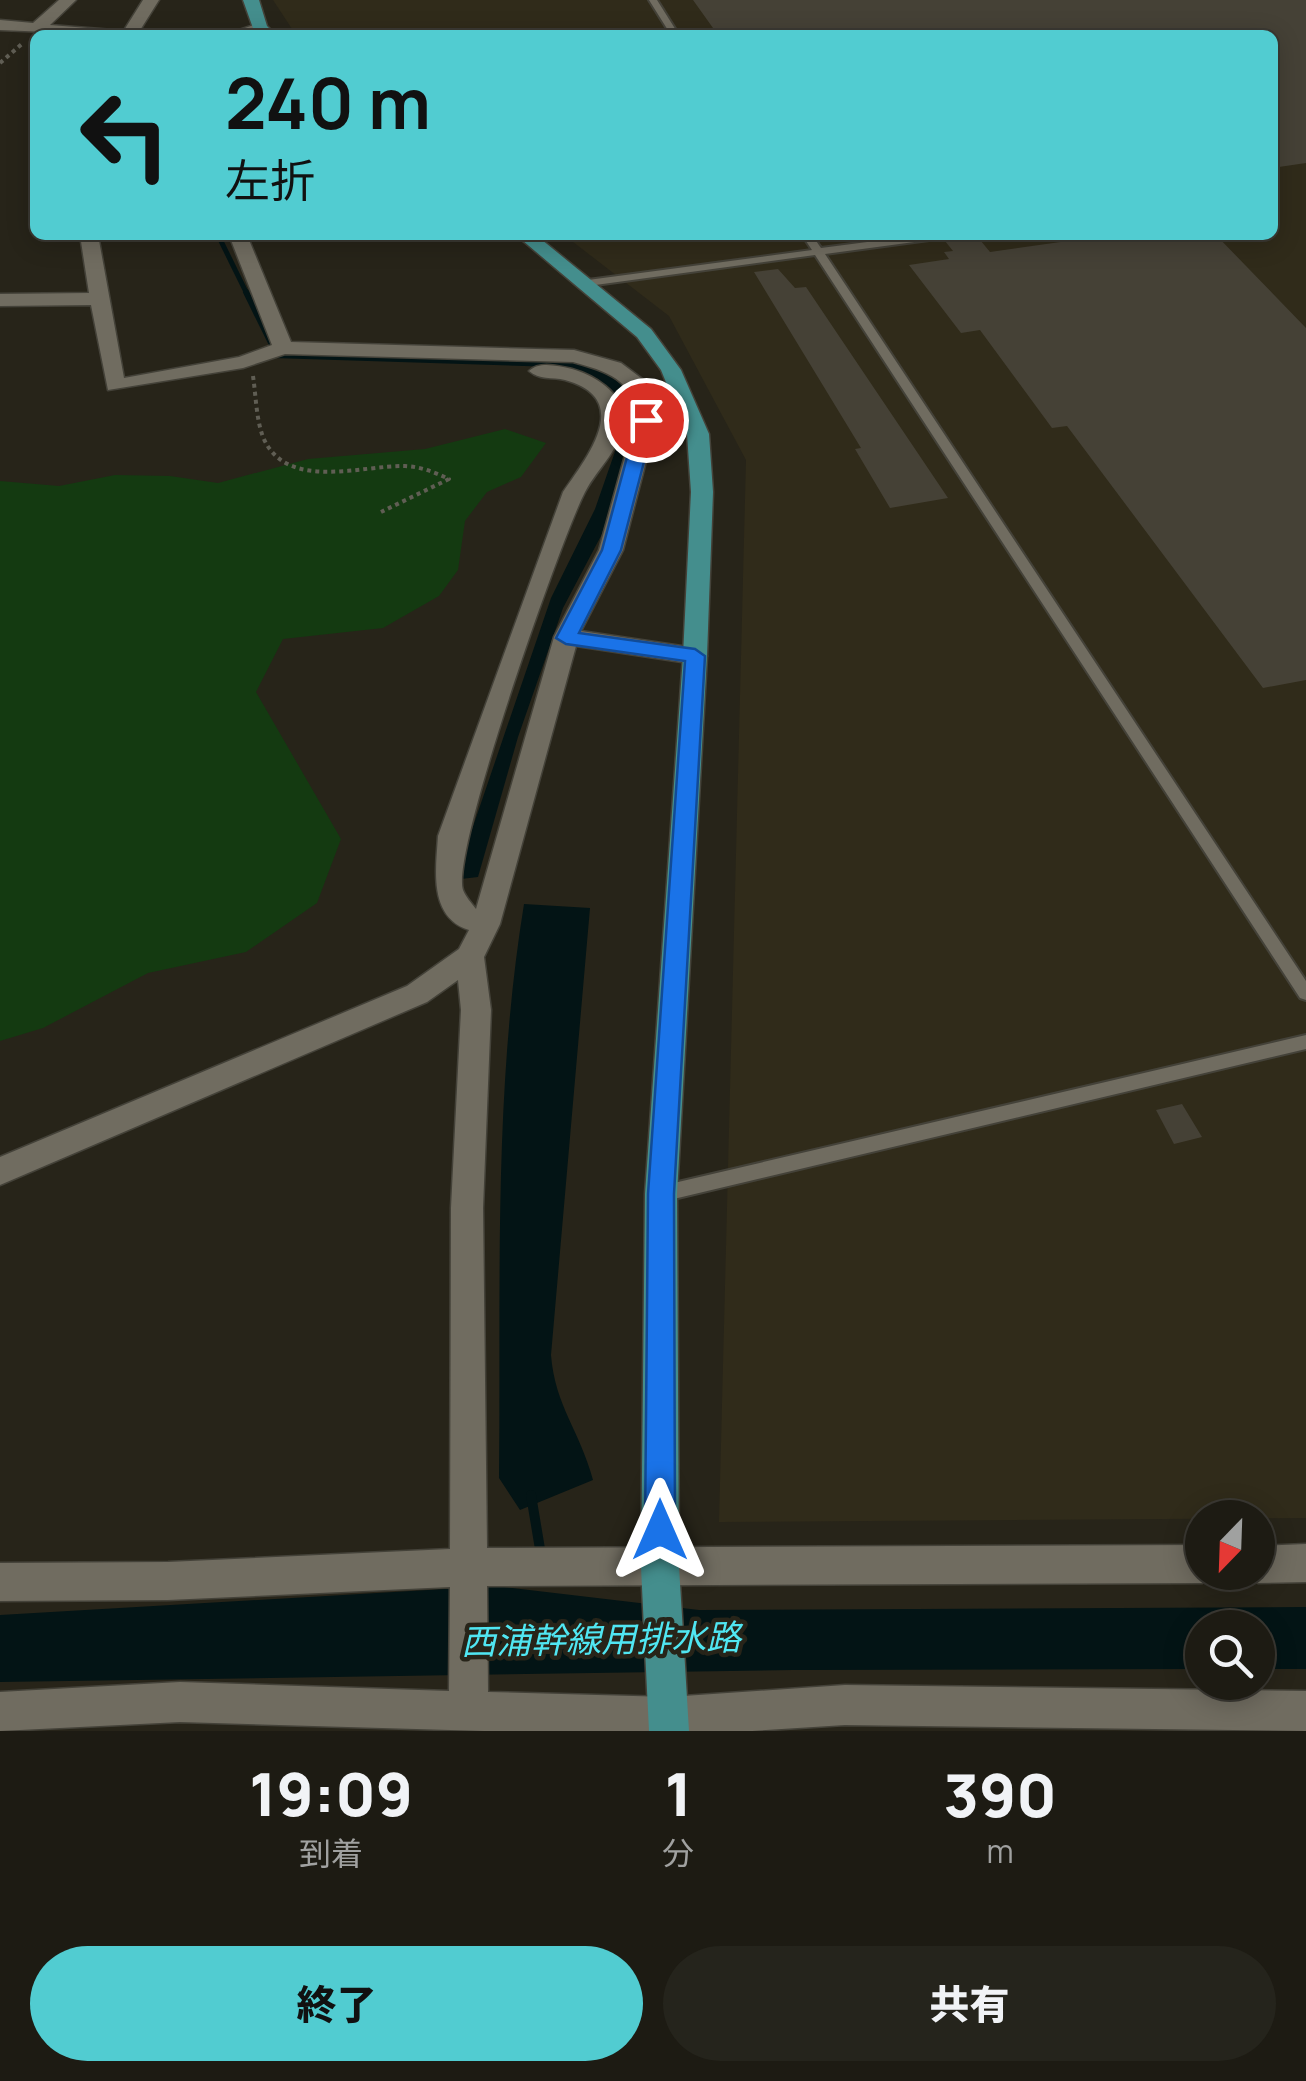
<!DOCTYPE html>
<html lang="ja">
<head>
<meta charset="utf-8">
<style>
  :root { --surface:#1d1b13; --page:#25241c; --text:#f1f3f6; --muted:#a0a1a0; --line:#3b3933; --accent:#51ccd1 }
  body { margin:0; font-family:Manrope,"Noto Sans JP",sans-serif; background:var(--page); color:var(--text); height:100vh; display:flex; flex-direction:column; font-size:38px; white-space:nowrap }
  * { box-sizing:border-box; margin:0 }
  p { font-size:32px; color:var(--muted) }
  .icon { flex:none; width:55px; height:55px; fill:none; stroke:currentColor; stroke-width:2; stroke-linecap:round; stroke-linejoin:round }
  .map { position:relative; height:1731px; overflow:hidden }
  .panel { display:flex; flex-direction:column; background:var(--surface); flex:1 }
  .panel>* { flex:none }
  .top-card { position:absolute; left:30px; top:30px; width:1248px; height:210px; border-radius:15px; box-shadow:0 5px 25px #0003,0 0 0 2px var(--line); background:#51ccd1; color:#111; overflow:hidden }
  .needle { width:65px; rotate:203deg }
  .tools { position:absolute; left:1185px; top:1500px; display:grid; gap:20px }
  .tools a { display:grid; place-items:center; width:90px; height:90px; border-radius:50%; background:var(--surface); box-shadow:0 5px 25px #0003,0 0 0 2px var(--line); font-size:50px }
  .pin { position:absolute; display:grid; place-items:center; width:85px; height:85px; color:#fff; margin:-42px; border:5px solid #fff; border-radius:50%; box-shadow:0 2px 10px #0007 }
  .me { position:absolute; width:110px; margin:-55px; rotate:0deg; stroke-linejoin:round; filter:drop-shadow(0 0 8px #0008) }
  .turn { display:flex; align-items:center; gap:35px; height:210px; padding:0 30px; font-size:45px }
  .turn .icon { width:130px; height:130px; stroke-width:2.5 }
  .turn b { display:block; font-size:70px; line-height:85px }
  .eta { display:flex; justify-content:space-evenly; align-items:center; height:170px; text-align:center }
  .eta b { font-size:60px; font-weight:800; line-height:70px }
  .action { display:flex; gap:20px; margin-top:auto; padding:20px 30px }
  .action a { flex:1; height:115px; border-radius:60px; background:var(--accent); color:#111; font-size:40px; font-weight:800; line-height:115px; text-align:center }
  .action a+a { background:var(--page); color:var(--text) }
  .map>svg:first-child { display:block }
  .built { fill:#302b1a }
  .green { fill:#143a11 }
  .water { fill:#031415 }
  .lines { fill:none; stroke-linecap:round; stroke-linejoin:round }
  .stream-far2 { stroke:#031415; stroke-width:5 }
  .stream-far1 { stroke:#031415; stroke-width:6 }
  .stream { stroke:#031415; stroke-width:10 }
  .building { fill:#454136 }
  .service-casing { stroke:#444239; stroke-width:4 }
  .minor-casing { stroke:#444239; stroke-width:3 }
  .primary-casing { stroke:#444239; stroke-width:3 }
  .path { stroke:#605e54; stroke-width:4; stroke-dasharray:4 4; stroke-linecap:butt }
  .service { fill:#706c60; fill-rule:evenodd }
  .minor { fill:#706c60; fill-rule:evenodd }
  .primary { fill:#448e8d; fill-rule:evenodd }
  .route { fill:#1a73e8; stroke:#114b97; stroke-width:2.5 }
  .labels { text-anchor:middle; stroke-width:9; stroke-linejoin:round; paint-order:stroke }
  .near-water-label { font-size:35px; font-style:italic; fill:#50e6f2; stroke:#272419 }
</style>
</head>
<body>
<div class="map">
<svg width="1306" height="1731" viewBox="0 0 1306 1731">
  <rect width="100%" height="100%" fill="#272419"/>
  <path class="built" d="M273 0H1306V1518L719 1522 746 460 669 316 564 235H1272V35H296Z"/>
  <path class="green" d="M505 429 546 443 521 477 487 492 465 521 458 570 439 596 383 628 283 639 256 692 341 839 317 903 246 952 148 973 43 1028 0 1041V481L59 486 115 475 170 476 218 483 308 459 425 449Z"/>
  <path class="water" d="M286 354 570 361C602 370 629 379 637 414L602 534 563 608 518 737 478 877 461 879 467 844 551 598 595 509 626 420 624 405 598 379 555 367 273 358Z
    M524 904 590 908 551 1355C555 1406 580 1431 593 1480L520 1510 499 1478C501 1287 493 1094 524 904Z
    M496 1586 699 1610 1306 1607V1669H1258V1628H1202V1669L793 1670 0 1682V1615Z"/>
  <g class="lines">
    <path class="stream-far2" d="M218 235 247 294"/>
    <path class="stream-far1" d="M246 292 276 353"/>
    <path class="stream" d="M531 1495 541 1555"/>
  </g>
  <path class="building" d="M693 0H1306V163L1272 168V35H718Z
    M953 235H976L990 252 1110 235H1216L1306 328V680L1263 688 1067 426 1052 428 980 330 961 333 909 265 949 259 944 252 953 251 945 241Z
    M778 269 795 288 806 287 948 498 890 508 855 449 861 448 754 272Z
    M1182 1104 1202 1137 1174 1144 1156 1110Z"/>
  <g class="lines">
    <defs>
      <path id="service" d="M649 0H657L679 35H671Z
        M802 235H812L821 248 921 235H949L944 238 825 254 1306 981V1000L1300 998 815 255 588 286 583 283 588 280 812 250Z
        M1306 1035V1049L661 1202 655 1199 652 1194 655 1189 661 1186Z"/>
      <path id="minor" d="M59 0H76L50 25 113 30 121 35 0 30V20L33 23Z
        M143 0H159L137 35H121Z
        M260 23 268 28 266 31 224 35Z
        M80 235H98L124 378 239 357 272 345 229 235H247L291 342 574 350 621 363 645 381 656 401 657 419 623 550 581 631 695 648 707 656 695 664 576 646 500 924 484 957 491 1010 483 1208 487 1548 1202 1545V1572H1217L1202 1583 487 1586 488 1692 669 1697 845 1685 1306 1691V1731L845 1725 752 1731H484L180 1722 0 1731V1692L180 1682 449 1691 450 1587 168 1600 0 1601V1563L168 1562 450 1549 451 1208 461 1010 458 980 427 1002 0 1185V1157L407 986 459 949 469 930C428 917 436 869 438 836L563 492C586 458 635 399 565 380 552 377 539 380 529 371 540 361 557 366 572 369 593 375 623 392 623 418 623 448 598 467 585 492 561 538 450 854 463 890 465 896 472 904 476 909L554 637 599 550 635 419C636 380 606 371 573 362L285 354 243 368 108 390 91 305 0 306V294L89 293Z
        M1306 1544V1582L1258 1583 1245 1577 1243 1572H1258V1546Z"/>
      <path id="primary" d="M243 0H259L267 26 276 35 254 31Z
        M516 235H536L651 329 681 370 709 434 713 492 707 656 677 1194 679 1567 689 1731H649L641 1567 645 1194 683 656 691 492 687 434 661 370 637 337Z"/>
    </defs>
    <use href="#service" class="service-casing"/>
    <use href="#minor" class="minor-casing"/>
    <use href="#primary" class="primary-casing"/>
    <path class="path" d="M0 63 23 43
      M253 376C256 396 256 418 263 437 286 492 362 465 405 466 422 467 434 472 449 479L381 512"/>
    <use href="#service" class="service"/>
    <use href="#minor" class="minor"/>
    <use href="#primary" class="primary"/>
  </g>
  <path class="route" d="M646 414 655 420 621 550 579 633 695 649 705 656 674 1194 675 1530 671 1541 660 1545 649 1541 645 1530 648 1194 685 661 566 644 556 638 602 550 637 420Z"/>
  <g class="labels">
    <g class="near-water-label">
      <text transform="translate(601 1640) rotate(-1)" y="12">西浦幹線用排水路</text>
    </g>
  </g>
</svg>
<div class="tools">
<a><svg class="needle" viewBox="-14 -14 28 28"><path d="M0-13l5 13h-10z" fill="#e53935"/><path d="M0 13l5-13h-10z" fill="#a0a1a0"/></svg></a>
<a><svg class="icon" aria-label="search" viewBox="0 0 24 24"><circle cx="10" cy="10" r="6"/><path d="M15 15l6 6"/></svg></a>
</div>
<div class="pin" style="left:646px;top:420px;background:#d93025"><svg class="icon" aria-label="arrive" viewBox="0 0 24 24"><path d="M6 21V4h12l-3 4 3 4H6"/></svg></div>
<svg class="me" style="left:660px;top:1530px" viewBox="-20 -20 40 40"><path d="M0-17L14 15 0 8-14 15z" fill="#1a73e8" stroke="#fff" stroke-width="4"/></svg>
<div class="top-card">
<div class="turn"><svg class="icon" aria-label="left" viewBox="0 0 24 24"><path d="M17 20v-9H6M10 6l-5 5 5 5"/></svg><div><b>240 m</b>左折</div></div>
</div>
</div>
<section class="panel">
<div class="eta">
<div><b>19:09</b><p>到着</p></div>
<div><b>1</b><p>分</p></div>
<div><b>390</b><p>m</p></div>
</div>
<div class="action"><a>終了</a><a>共有</a></div>
</section>
</body>
</html>
